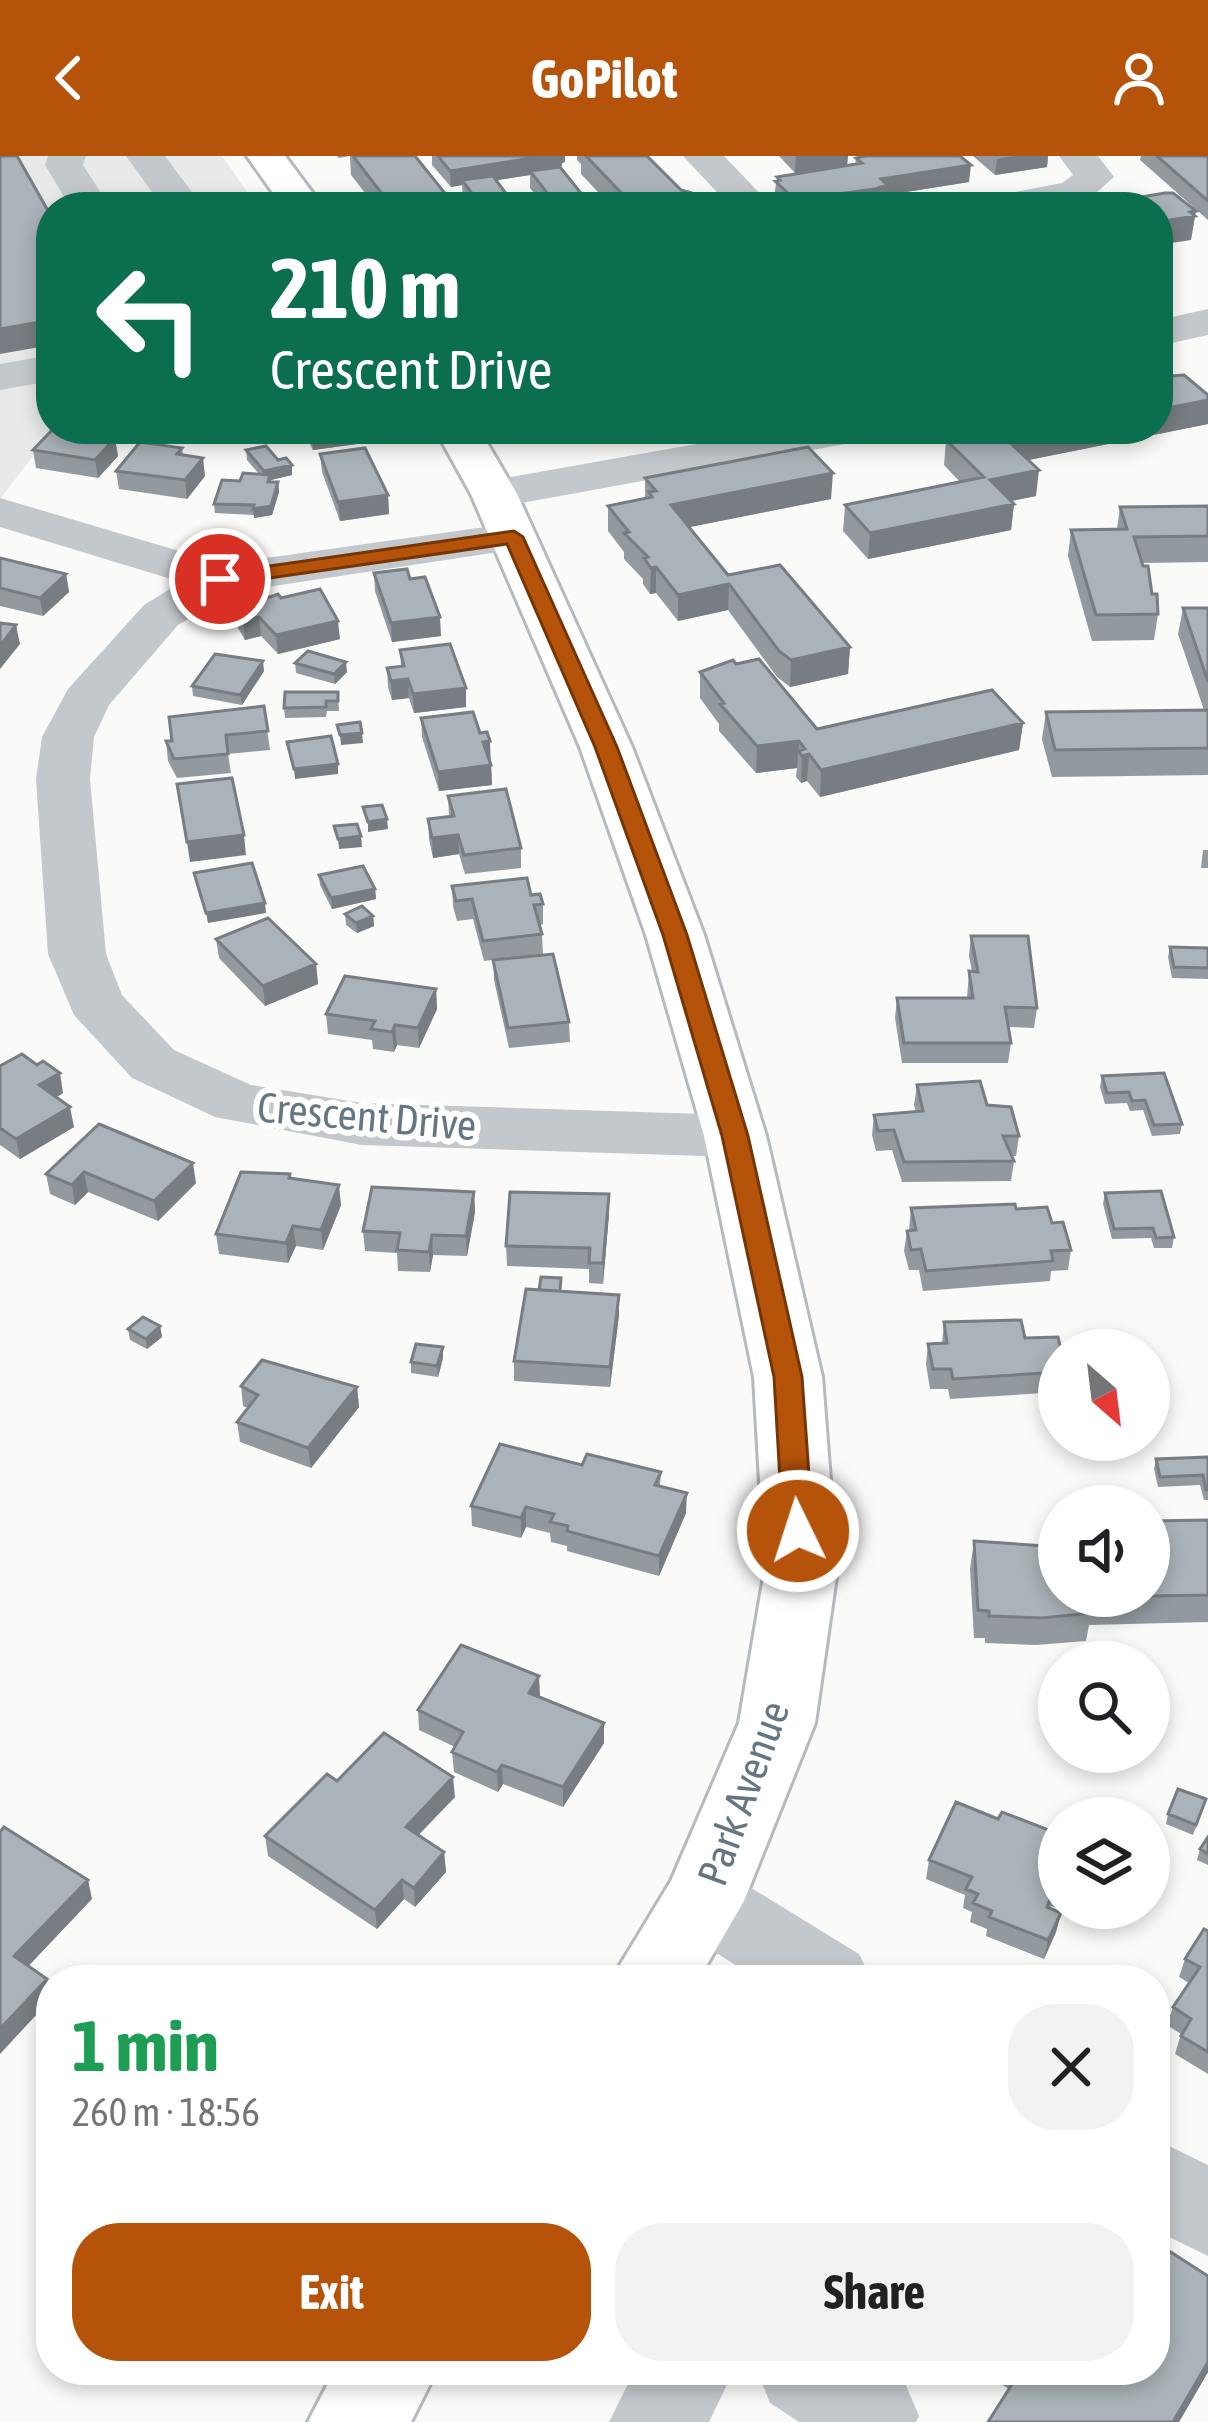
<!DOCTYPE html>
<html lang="en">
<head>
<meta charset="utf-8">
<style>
  :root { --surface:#fff; --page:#f2f2f2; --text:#202124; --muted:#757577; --accent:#b45309 }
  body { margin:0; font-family:"Asap Condensed",sans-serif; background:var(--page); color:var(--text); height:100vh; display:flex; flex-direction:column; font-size:45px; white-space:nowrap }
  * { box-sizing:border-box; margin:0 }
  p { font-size:39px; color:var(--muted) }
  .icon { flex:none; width:66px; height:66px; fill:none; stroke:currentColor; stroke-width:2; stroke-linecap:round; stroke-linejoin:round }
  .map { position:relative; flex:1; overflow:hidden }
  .sheet { position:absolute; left:36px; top:1809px; width:1134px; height:420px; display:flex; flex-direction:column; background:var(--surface); border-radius:48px; box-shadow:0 6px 18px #0003 }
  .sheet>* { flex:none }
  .top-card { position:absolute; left:36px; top:36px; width:1137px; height:252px; border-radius:48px; box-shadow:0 6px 18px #0003; background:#0b6e4f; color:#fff; overflow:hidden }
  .needle { width:78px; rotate:152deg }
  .fabs { position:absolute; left:1038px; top:1173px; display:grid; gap:24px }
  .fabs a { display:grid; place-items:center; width:132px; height:132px; border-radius:50%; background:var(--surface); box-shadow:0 6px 18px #0003; font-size:60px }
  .pin { position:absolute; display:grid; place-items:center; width:102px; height:102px; color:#fff; margin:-51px; border:6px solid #fff; border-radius:50%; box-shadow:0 3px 12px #0007 }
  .me { position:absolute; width:132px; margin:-66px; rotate:356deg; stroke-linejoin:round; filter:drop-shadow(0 0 9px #0008) }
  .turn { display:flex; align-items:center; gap:42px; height:252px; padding:0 36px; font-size:54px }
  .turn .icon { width:156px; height:156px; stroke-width:2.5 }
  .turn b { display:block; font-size:84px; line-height:102px }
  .round { display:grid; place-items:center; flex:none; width:126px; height:126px; border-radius:48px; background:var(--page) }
  .head { display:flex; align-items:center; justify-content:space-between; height:204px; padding:0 36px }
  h1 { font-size:72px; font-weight:700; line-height:90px; color:#1e9e55 }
  .button { display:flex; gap:24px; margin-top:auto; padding:24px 36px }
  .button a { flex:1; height:138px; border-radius:48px; background:var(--accent); color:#fff; font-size:48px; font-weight:700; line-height:138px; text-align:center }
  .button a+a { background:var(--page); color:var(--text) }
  header { display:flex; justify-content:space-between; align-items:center; height:156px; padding:0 36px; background:var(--accent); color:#fff; font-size:54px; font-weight:700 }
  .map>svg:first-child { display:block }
  .built { fill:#e8e9e9 }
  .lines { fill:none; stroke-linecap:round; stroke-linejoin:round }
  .major-casing { stroke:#b5babe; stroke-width:6 }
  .minor { fill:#c3c8cc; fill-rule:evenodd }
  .major { fill:#fff; fill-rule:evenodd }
  .wall { fill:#929a9f }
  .shaded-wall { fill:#777d82 }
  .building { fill:#aab3b9; stroke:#777d82; stroke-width:3 }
  .route { fill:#b45309; stroke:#753606; stroke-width:3 }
  .labels { text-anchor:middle; stroke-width:12; stroke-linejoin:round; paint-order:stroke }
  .street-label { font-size:42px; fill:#657683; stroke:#fff }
</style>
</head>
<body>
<header><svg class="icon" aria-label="back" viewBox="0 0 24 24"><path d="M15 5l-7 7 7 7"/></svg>GoPilot<svg class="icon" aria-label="person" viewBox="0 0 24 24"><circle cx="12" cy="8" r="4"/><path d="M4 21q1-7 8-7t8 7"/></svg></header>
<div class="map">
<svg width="1208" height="2266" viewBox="0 0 1208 2266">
  <rect width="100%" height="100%" fill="#fafaf8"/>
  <path class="built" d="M0 0H222L258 51H51L54 273 0 343Z"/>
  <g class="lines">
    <defs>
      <path id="major" d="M247 0H285L323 51H283Z
        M435 273H479L517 338 632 591 704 779 766 980 822 1221 837 1414 815 1567 744 1745 698 1824H611L671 1725 739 1567 765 1414 754 1221 704 980 646 779 580 591 471 338Z
        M335 2214H437L411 2266H308Z"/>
    </defs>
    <use href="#major" class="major-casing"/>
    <path class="minor" d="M48 0H86L83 9 110 51H70L45 9Z
      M126 0H165L203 51H163Z
      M683 0H724L773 51H731Z
      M1059 0H1098L1114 21 1088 44 1074 48 973 51 979 43 1062 27 1073 19Z
      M1208 153V179L1158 190V164Z
      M51 199V225L0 234V208Z
      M781 273H878L872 282 856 286 494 352 478 348 471 338 478 328 494 324Z
      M0 342 223 408 514 367 531 371 538 381 531 391 234 436 178 469 109 549 94 581 90 623 106 798 122 839 174 894 251 929 362 947 735 959 757 965 766 980 757 995 735 1001 362 989 215 961 132 922 74 859 48 798 36 623 42 581 68 533 144 449 181 426 0 371Z
      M703 1710 732 1720 859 1798 872 1824H759L674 1770 662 1745 674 1720Z
      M1155 1983 1208 2009V2100L1155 2074Z
      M635 2214H734L709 2266H609Z
      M757 2214H886L905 2227 919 2260 916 2266H799L770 2247Z"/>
    <use href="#major" class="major"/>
  </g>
  <path class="wall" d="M337 0H415L456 51H376L351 19 350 0 339 2Z
    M432 0H565V6L562 7V10L536 14 592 51H545L530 32V19L496 24 516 51H470L463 41 462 29 451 31 432 9Z
    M577 0H647L681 34 702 51H612L581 18V8L577 4Z
    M779 0H848L847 9 795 17Z
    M973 0H1048L1047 11 995 19Z
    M1141 0H1208V64L1140 4Z
    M856 2 969 26 887 39 886 45 863 51H784L774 41 777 21 855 8Z
    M1208 239V268L1028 304 1036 340 1011 345 1014 348 1011 374 868 403 843 375 845 349 960 326 944 309 946 284 975 279V273H1158Z
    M66 273H112L118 300 98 322 36 312 33 294Z
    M302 273H354L357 278V288L313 294Z
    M182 292 183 299 205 320 187 343 119 333 116 315Z
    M246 294 292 319 271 324V326H278L279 336 272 359 254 362V359L215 357 214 348 259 318 247 304Z
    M320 298 388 339 389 358 340 365 322 316Z
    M645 322 831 343 689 371 728 419 850 491 848 518 790 531 777 521 728 454 678 465 656 437 650 438 643 428V423L624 403V396L608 375V350L645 343Z
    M1208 350V406L1142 407 1158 458 1154 484 1092 485 1068 400 1071 374 1117 373 1120 351Z
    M0 402 66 418 69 436 43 460 0 450Z
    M374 417 410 423 441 480 392 486 375 435Z
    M281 442 340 483 278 498 261 480 245 484 238 472 236 453Z
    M1183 452H1208V619L1052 621 1042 583 1046 556 1204 554 1178 478Z
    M400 494 466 551 414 557 409 542 392 544 388 531 387 512 401 510Z
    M295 507 347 516 335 528 296 517Z
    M736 508 817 573 1023 567 1019 594 820 641 807 625 801 627 796 621 797 612 756 617 719 575V568L700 542V516Z
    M264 515 242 549 193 540 192 530Z
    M338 536 339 555H327L326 561 285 562 284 552Z
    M264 550 270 594 228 598 231 617 177 622 168 605 166 585Z
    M421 562 480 577 490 585 492 629 439 635 422 581Z
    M448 640 521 692V712L465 718 459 698 433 702 429 683 428 663 449 660Z
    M1203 694H1208V712H1201Z
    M319 719 375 733 376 743 332 753 320 729Z
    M452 730 531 739 543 748V768L540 769 542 778 543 798 484 805 473 763 457 765 453 750Z
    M345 758 373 760 374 770 357 777 346 769Z
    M971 780 1037 852 1034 872 1009 871 1011 887 1008 907H902L895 862 897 842H967L969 815 972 816 969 800Z
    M216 783 316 808 318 828 265 850 219 802Z
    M1170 791 1208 792V823L1172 822 1168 801Z
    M493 804 569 866 570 886 509 892 494 824Z
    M436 833 437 853 419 892 397 889 394 896 373 893 372 884 328 878 326 858Z
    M0 910 63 937 57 941 74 971 20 1003 0 989Z
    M1164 917 1182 968 1180 978 1152 980 1143 954 1130 955 1127 947 1105 948 1100 931 1102 920Z
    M917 929 987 949 1019 980 1016 1000H1012L1014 1005 1011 1025 902 1026 892 994 876 995 872 979 874 959 916 956 914 949Z
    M99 968 196 1027 158 1065 88 1036 75 1049 50 1038 46 1018Z
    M290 1018 291 1023 341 1049 323 1094 296 1090 288 1107 219 1098 216 1078Z
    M474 1036 475 1056 467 1100 433 1099 430 1116 398 1115 397 1097 365 1095 363 1075Z
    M1105 1037 1174 1081 1172 1092H1154L1151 1082 1112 1083 1103 1048Z
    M911 1052 1016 1053 1052 1067 1071 1094 1068 1114 1051 1115 1050 1125 923 1135 919 1114H909L904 1095 907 1075 909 1074Z
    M609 1058 603 1128 589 1127V1113L507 1110 506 1090Z
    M561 1135 619 1139V1159L610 1231 514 1225V1205Z
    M944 1166 1025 1182 1059 1194V1236L950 1243 948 1233H930L926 1208 928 1188H942Z
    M160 1170 162 1181 147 1193 130 1184 128 1173Z
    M443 1202 438 1221 411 1217V1206Z
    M241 1230 357 1231 359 1251 311 1312 240 1286 237 1266 248 1252 243 1250Z
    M1208 1301V1344H1204L1200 1329 1158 1331 1154 1313 1156 1303Z
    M582 1309 661 1316 660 1330 686 1357 659 1420 567 1395V1390L551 1386 550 1377 526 1371 521 1382 472 1370 471 1350Z
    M1208 1364V1466L1089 1469 1086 1485 1036 1489 985 1487V1482H974L970 1413 974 1385 1059 1440Z
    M540 1539 539 1541 604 1587 563 1651 503 1628 498 1636 454 1616 452 1596 455 1591 419 1574 418 1554Z
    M337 1625 455 1641 418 1679 444 1696 446 1716 415 1751 404 1743 377 1773 268 1700 265 1680Z
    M1206 1643 1193 1679 1166 1668 1168 1658Z
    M998 1663 1059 1678V1752H1086L1082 1762 1051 1750 1050 1753 1061 1757 1056 1776 1044 1803 986 1780 987 1773 970 1766 972 1756 963 1752 965 1739 926 1723 929 1704Z
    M1208 1681V1709L1197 1704 1200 1693Z
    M1208 1775V1918L1175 1898 1181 1878 1167 1869 1173 1851 1189 1827 1179 1821 1185 1803Z
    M1208 2120V2216L1179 2266 1009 2233 978 2214H1155Z"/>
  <path class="shaded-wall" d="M529 0H565V6L562 7V10L530 15V19L466 29 462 24V29L451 31 450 15Z
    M796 0H848L847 9 795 17Z
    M1013 0H1048L1047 11 995 19 997 3Z
    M971 9 969 26 887 39 886 45 874 50 800 51V43L881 23Z
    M1196 55 1191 84 1158 89V66Z
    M51 164V189L0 198V173Z
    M1208 244V268L1004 309 1007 284 1060 273H1158V254Z
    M110 273H112L114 283 115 282 118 300 98 322 95 304 104 280Z
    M248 273H259V279L249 280Z
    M284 273H289L290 281 265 287 264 277Z
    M357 278V288L313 294 312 285Z
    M203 302 205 320 187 343 185 324Z
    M292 309V319L271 324V329L265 325 264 315Z
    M1039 314 1036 340 987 350 990 324Z
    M833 317 831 343 670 375 671 349Z
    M278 326 279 336 272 359 254 362 253 353Z
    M388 339 389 358 340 365 338 346Z
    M1014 348 1011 374 868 403 870 377Z
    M656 411V437L650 438 651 412Z
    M66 418 69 436 43 460 40 442Z
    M729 428 728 454 678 465V439Z
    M259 461 261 480 245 484 243 465Z
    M440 461 441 480 392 486 391 467Z
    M338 465 340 483 278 498 276 479Z
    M16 469 20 488 0 513V490Z
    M850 491 848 518 790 531 791 504Z
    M263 505 264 515 242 549 240 539Z
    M346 506 347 516 335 528 334 518Z
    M408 523 409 542 392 544 391 525Z
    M466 532V551L414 557 413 538Z
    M1023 567 1019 594 820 641 821 614Z
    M362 577 363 587 341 589 340 579Z
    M490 585V604L484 605 483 586Z
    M799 585 797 612 756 617 757 590Z
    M809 598 807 625 801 627 802 600Z
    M338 608V618L295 623 294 613Z
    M491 609 492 629 439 635 438 616Z
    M387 663 388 673 368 676V666Z
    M244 679 246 699 190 706 187 686Z
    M458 679 459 698 433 702 432 682Z
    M361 680 362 691 339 693 338 683Z
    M375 733 376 743 332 753 331 742Z
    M265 747 266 757 208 767 206 757Z
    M373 760 374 770 357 777 356 767Z
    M316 808 318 828 265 850 263 830Z
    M436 833 437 853 419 892 418 872Z
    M395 869 397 889 394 896 392 876Z
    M60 917 63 937 43 949 39 929Z
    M70 951 74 971 20 1003 16 983Z
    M193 1007 196 1027 158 1065 154 1045Z
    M84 1016 88 1036 75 1049 72 1029Z
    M339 1029 341 1049 323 1094 321 1074Z
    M474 1036 475 1056 467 1100 466 1080Z
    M609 1038V1058L603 1128V1107Z
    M293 1070 296 1090 288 1107 286 1087Z
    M432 1079 433 1099 430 1116 429 1096Z
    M619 1139V1159L610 1231V1211Z
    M160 1170 162 1181 147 1193 146 1183Z
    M443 1191V1202L438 1221 437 1210Z
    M357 1231 359 1251 311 1312 308 1292Z
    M687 1337 686 1357 659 1420V1400Z
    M526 1351V1371L521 1382V1362Z
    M539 1520 540 1539 529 1557V1537Z
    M604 1567V1587L563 1651V1631Z
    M502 1609 503 1628 498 1636 497 1616Z
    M453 1621 455 1641 408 1690 406 1671Z
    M444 1696 446 1716 415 1751 414 1732Z
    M88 1724 92 1743 20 1819 14 1800Z
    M402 1724 404 1743 377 1773 375 1754Z
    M1061 1757 1056 1776 1044 1803 1048 1784Z
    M47 1823 51 1843 0 1898V1873Z
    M1208 2206V2216L1179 2266H1173Z"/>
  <path class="building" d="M0 0H17L51 60V164L0 173Z
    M353 0H415L456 51H392Z
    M438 0H530L532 2 450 15Z
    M586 0H647L681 34 692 37 702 51H642L637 46 631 47Z
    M866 0H960L971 9 881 23 887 29 875 33 800 43 793 42 775 25 780 24 777 21 862 7 856 2Z
    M1157 0H1208V45Z
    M560 11 592 51H558L530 15Z
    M493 20 516 51H482L462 24Z
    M1165 37H1173L1196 55 1190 56 1195 60 1158 66V51H1081Z
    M1184 219 1208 239V244L1158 254V221Z
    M53 273H110L104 280 115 282 95 304 33 294Z
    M261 273H284L264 277Z
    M306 273H354L357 278 312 285Z
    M992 273H1060L1007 284 1039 314 990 324 1014 348 870 377 845 349 984 321 946 284 995 275Z
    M140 286 182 292 177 298 203 302 185 324 116 315Z
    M266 290 278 304 286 302 292 309 264 315 246 294Z
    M808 291 833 317 671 349 728 419 780 409 850 491 791 504 779 495 729 428 678 439 656 411 651 412 644 402 648 401 624 377 629 376 608 350 652 341 649 336 656 335 645 322Z
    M365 292 388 339 338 346 320 298Z
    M243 317 270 319 268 326H278L271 350 253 353 254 349 214 348 222 324 240 325Z
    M1208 350V380L1134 381 1143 410H1148L1152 438H1157L1158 458 1096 459 1071 374 1127 373 1120 351Z
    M0 402 66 418 40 442 0 432Z
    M407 413 410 423 425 421 440 461 391 467 374 417Z
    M320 433 338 465 276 479 259 461 243 465 236 453 278 438 281 442Z
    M1183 452H1208V526Z
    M0 467 16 469 0 490Z
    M450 488 466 532 413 538 408 523 391 525 387 512 404 510 400 494Z
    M308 495 346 506 334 518 295 507Z
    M215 498 263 505 240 539 192 530Z
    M759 503 817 573 992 534 1023 567 821 614 809 598 802 600 798 595 805 593 799 585 757 590 720 548 724 547 700 516 733 504 736 508Z
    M285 536H338V545H326V551L284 552Z
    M264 550 268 575 226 579 228 598 174 603 166 585H172L169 561Z
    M1208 554V592L1055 594 1046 556Z
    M473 556 480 577 487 576 490 585 483 586 491 609 438 616 421 562Z
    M360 566 362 577 340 579 337 569Z
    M331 580 338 608 294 613 287 586Z
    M232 622 244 679 187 686 177 628Z
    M506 633 521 692 464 699 458 679 432 682 428 663 454 660 448 640Z
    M382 649 387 663 368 666 363 651Z
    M357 668 361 680 338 683 334 670Z
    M252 707 265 747 206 757 194 717Z
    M363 710 375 733 331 742 319 719Z
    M527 722 531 739 540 738 543 748 534 749 542 778 483 785 472 743 456 745 452 730Z
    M362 750 373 760 356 767 345 758Z
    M268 762 316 808 263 830 216 783Z
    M971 780H1028L1037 852 1005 851 1011 887H904L897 842H973L969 815 978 816Z
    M1170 791 1208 792V812L1174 811Z
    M553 798 569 866 508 872 493 804Z
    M345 820 436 833 418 872 395 869 392 876 371 873 375 865 326 858Z
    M22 898 37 909 43 905 60 917 39 929 70 951 16 983 0 972V910Z
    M1164 917 1182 968 1154 969 1145 944 1132 945 1129 936 1107 937 1102 920Z
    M980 925 987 949 1011 951 1019 980H1003L1014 1005 904 1006 894 974 878 975 874 959 923 955 917 929Z
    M99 968 193 1007 154 1045 84 1016 72 1029 46 1018Z
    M241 1016 290 1018 289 1022 339 1029 321 1074 293 1070 286 1087 216 1078Z
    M372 1031 474 1036 466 1080 432 1079 429 1096 397 1094 400 1077 363 1075Z
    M1161 1035 1174 1081 1156 1082 1153 1072 1114 1073 1105 1037Z
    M510 1036 609 1038 603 1107H589L590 1092 506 1090Z
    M1015 1048 1016 1053 1047 1051 1052 1067 1063 1066 1071 1094 1051 1095 1053 1105 926 1115 921 1093 911 1094 907 1075 916 1074 911 1052Z
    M541 1121 561 1122 560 1135 539 1134Z
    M526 1133 619 1139 610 1211 514 1205Z
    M143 1161 160 1170 146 1183 128 1173Z
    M1021 1164 1025 1182 1058 1181 1061 1194H1059V1216L953 1223 951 1213H933L928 1188 947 1187 944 1166Z
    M416 1188 443 1191 437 1210 411 1206Z
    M262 1204 357 1231 308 1292 237 1266 258 1239 241 1230Z
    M500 1288 582 1309 587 1298 661 1316 655 1329 687 1337 659 1400 567 1375 568 1370 550 1366 554 1358 526 1351 521 1362 471 1350Z
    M1208 1301V1334H1206L1203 1319 1160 1321 1156 1303Z
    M1208 1364V1439L1149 1440V1365Z
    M974 1385 1059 1391V1440H1144L1090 1441 1091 1457 1042 1462 989 1460V1455L978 1454Z
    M461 1489 539 1520 529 1537 604 1567 563 1631 502 1609 497 1616 452 1596 463 1576 418 1554Z
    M384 1577 453 1621 406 1671 444 1696 414 1732 402 1724 375 1754 265 1680 327 1618 337 1625Z
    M1178 1633 1206 1643 1196 1669 1168 1658Z
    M956 1646 998 1663 1002 1656 1059 1678V1732L1055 1731 1047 1751 1061 1757 1048 1784 989 1761 992 1755 973 1747 978 1738 966 1733 972 1721 929 1704Z
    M4 1671 88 1724 14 1800 47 1823 0 1873V1676Z
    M1208 1681V1698L1200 1693Z
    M1204 1773 1208 1775V1896L1181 1880 1191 1863 1173 1851 1200 1811 1185 1803Z
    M1155 2086 1208 2120V2206L1173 2266H988L1021 2214H1155Z"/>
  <path class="route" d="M514 375 523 381 617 591 687 779 748 980 802 1221 813 1375 809 1383H788L783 1375 774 1221 722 980 663 779 595 591 507 388 220 429 210 423 220 417Z"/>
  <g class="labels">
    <g class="street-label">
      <text transform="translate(367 960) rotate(5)" y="15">Crescent Drive</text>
      <text transform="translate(743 1637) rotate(-70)" y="15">Park Avenue</text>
    </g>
  </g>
</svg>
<div class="fabs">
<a><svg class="needle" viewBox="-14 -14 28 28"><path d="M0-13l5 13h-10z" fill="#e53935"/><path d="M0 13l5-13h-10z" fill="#757577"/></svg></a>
<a><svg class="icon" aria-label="sound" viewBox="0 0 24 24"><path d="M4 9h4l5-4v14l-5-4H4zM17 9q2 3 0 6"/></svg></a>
<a><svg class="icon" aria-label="search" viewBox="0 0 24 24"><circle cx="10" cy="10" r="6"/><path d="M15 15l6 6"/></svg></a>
<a><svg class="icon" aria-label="layers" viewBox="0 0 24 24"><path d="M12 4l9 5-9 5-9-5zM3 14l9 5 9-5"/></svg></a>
</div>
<div class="pin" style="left:220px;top:423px;background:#d93025"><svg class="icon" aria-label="arrive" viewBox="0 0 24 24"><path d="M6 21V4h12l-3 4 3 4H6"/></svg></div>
<svg class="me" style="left:798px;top:1375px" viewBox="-20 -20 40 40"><circle r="17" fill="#b45309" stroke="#fff" stroke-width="3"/><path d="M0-11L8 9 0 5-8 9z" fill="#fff"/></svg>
<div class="top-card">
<div class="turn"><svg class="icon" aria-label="left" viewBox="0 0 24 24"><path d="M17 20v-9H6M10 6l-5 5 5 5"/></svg><div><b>210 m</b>Crescent Drive</div></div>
</div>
<section class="sheet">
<div class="head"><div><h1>1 min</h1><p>260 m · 18:56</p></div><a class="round"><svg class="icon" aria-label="close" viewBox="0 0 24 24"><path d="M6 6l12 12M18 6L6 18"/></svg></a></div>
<div class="button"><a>Exit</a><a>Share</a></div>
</section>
</div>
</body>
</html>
